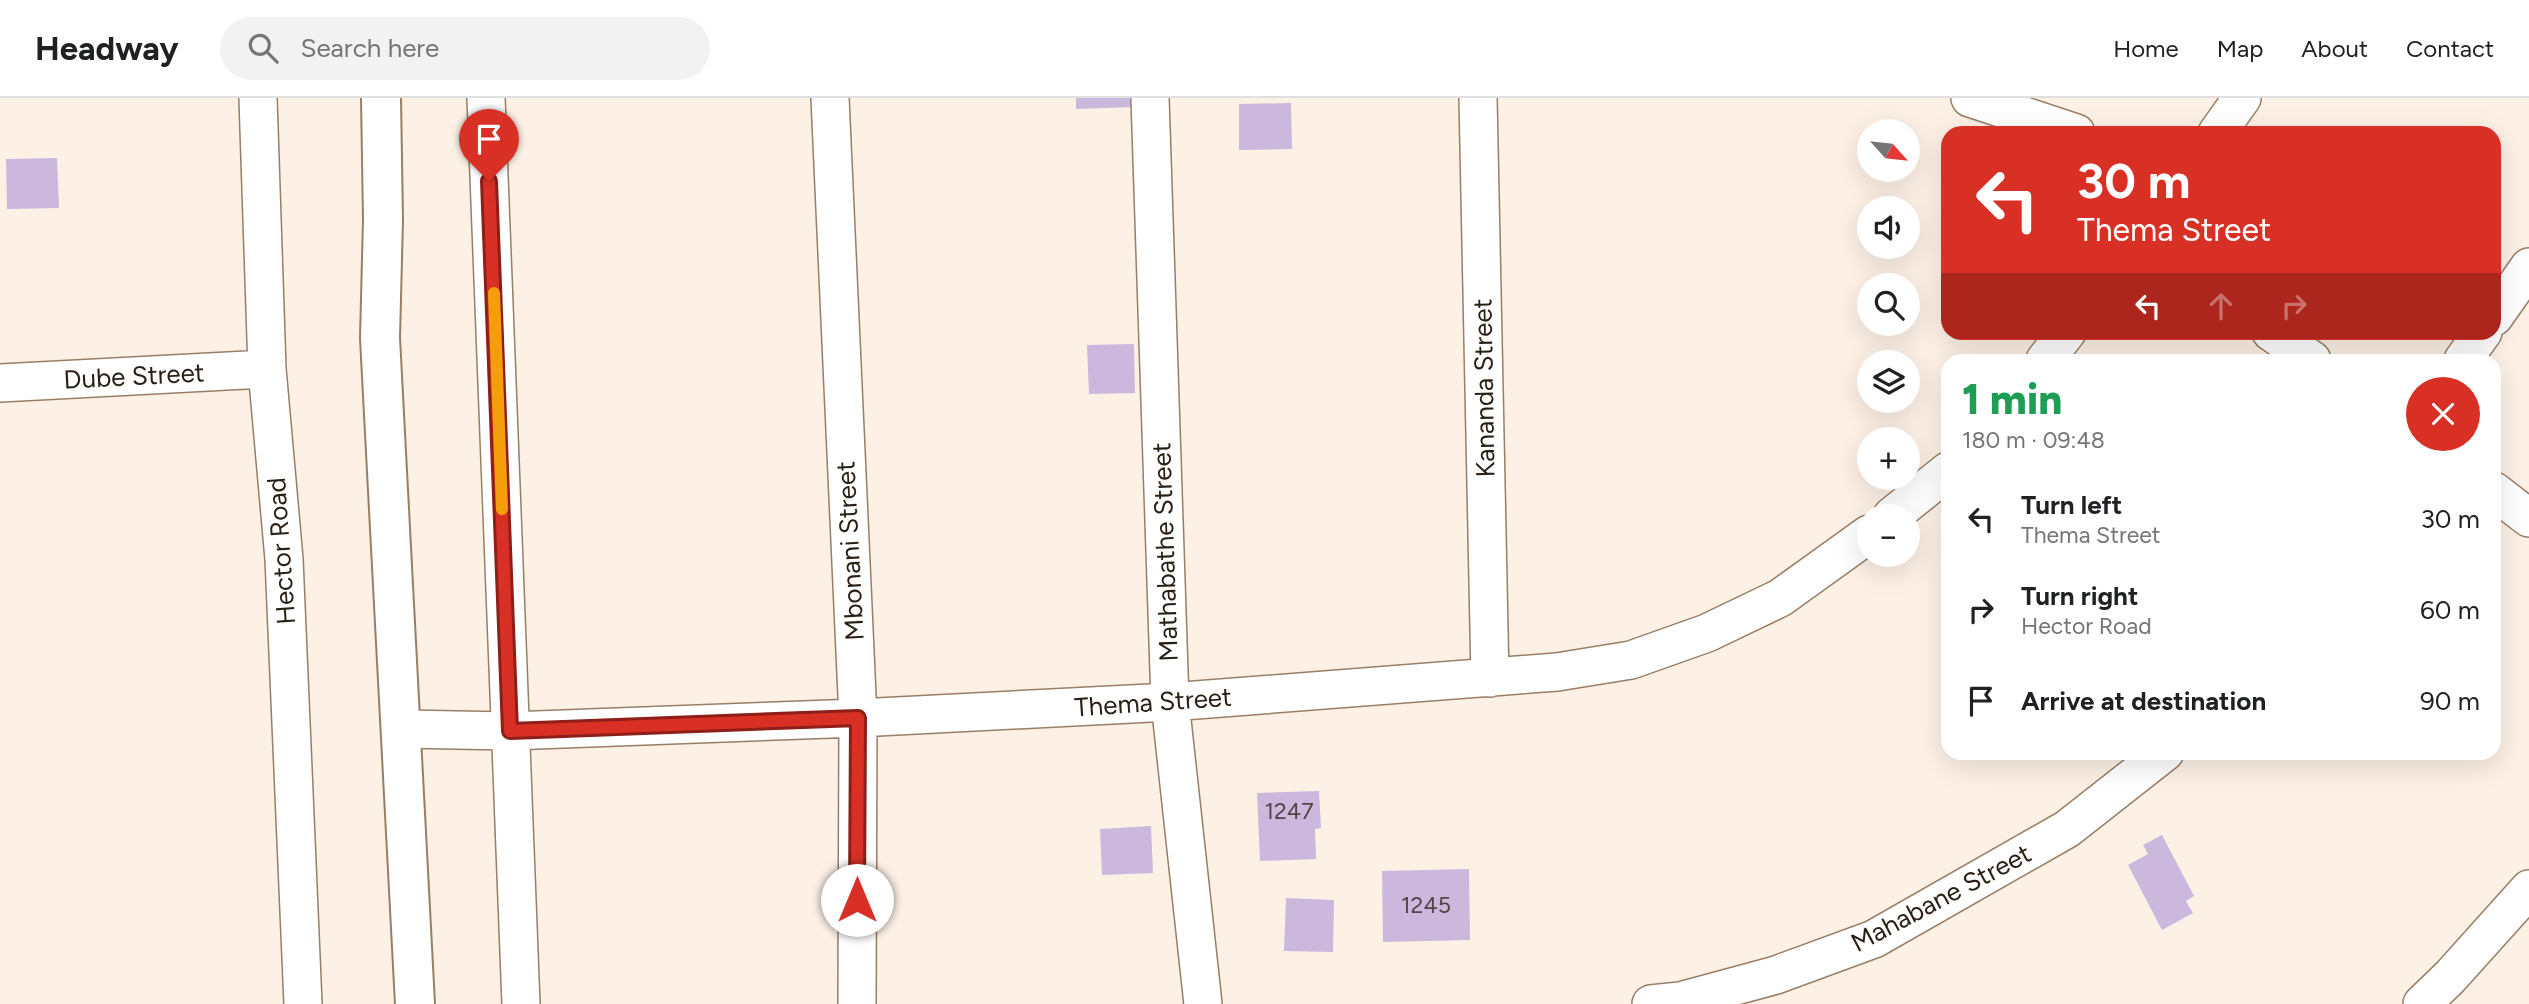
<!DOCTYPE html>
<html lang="en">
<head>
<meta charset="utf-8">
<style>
  :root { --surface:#fff; --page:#f2f2f2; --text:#202124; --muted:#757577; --line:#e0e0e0 }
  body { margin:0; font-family:Figtree,sans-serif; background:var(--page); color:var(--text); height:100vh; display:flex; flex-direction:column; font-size:26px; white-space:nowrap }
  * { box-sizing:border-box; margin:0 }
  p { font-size:23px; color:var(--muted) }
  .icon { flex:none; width:38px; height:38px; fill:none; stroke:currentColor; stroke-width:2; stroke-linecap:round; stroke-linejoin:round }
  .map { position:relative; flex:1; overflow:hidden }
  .details { position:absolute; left:1941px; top:256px; width:560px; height:406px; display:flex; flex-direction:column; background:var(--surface); border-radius:21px; box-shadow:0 7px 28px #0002 }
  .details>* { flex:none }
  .banner { position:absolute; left:1941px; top:28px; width:560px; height:214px; border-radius:21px; box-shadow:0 7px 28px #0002; background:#d93025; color:#fff; overflow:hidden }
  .needle { width:46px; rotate:117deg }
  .fabs { position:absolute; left:1857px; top:21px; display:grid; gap:14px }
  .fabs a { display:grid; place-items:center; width:63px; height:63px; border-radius:50%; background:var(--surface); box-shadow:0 7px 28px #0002; font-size:35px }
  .pin { position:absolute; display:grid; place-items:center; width:60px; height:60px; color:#fff; margin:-72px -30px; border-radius:50% 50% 50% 0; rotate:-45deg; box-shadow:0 0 7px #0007 }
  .pin .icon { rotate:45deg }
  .me { position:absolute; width:77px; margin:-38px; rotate:0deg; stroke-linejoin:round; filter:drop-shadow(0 0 5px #0008) }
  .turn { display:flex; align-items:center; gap:24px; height:147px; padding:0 21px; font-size:32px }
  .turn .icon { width:91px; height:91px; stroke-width:2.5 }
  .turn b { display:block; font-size:49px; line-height:60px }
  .lanes { display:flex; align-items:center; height:66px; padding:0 21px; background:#0003; justify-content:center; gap:35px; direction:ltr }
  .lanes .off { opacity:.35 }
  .round { display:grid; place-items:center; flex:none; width:74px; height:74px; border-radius:37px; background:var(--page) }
  .headline { display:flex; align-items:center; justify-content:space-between; height:119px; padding:0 21px }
  h1 { font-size:42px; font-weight:800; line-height:52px; color:#1e9e55 }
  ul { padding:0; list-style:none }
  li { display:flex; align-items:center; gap:21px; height:91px; padding:0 21px }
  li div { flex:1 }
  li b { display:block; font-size:26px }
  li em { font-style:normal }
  header { display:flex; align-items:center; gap:42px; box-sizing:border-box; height:98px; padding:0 35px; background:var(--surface); border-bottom:2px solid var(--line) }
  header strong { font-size:33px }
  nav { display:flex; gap:38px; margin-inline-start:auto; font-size:24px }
  .search { width:490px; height:63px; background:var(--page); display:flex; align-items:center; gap:18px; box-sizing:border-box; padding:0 24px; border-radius:38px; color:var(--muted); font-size:26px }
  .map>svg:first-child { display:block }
  .building { fill:#ccb7dd }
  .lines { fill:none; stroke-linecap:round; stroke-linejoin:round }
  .street-casing { stroke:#997e66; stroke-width:40 }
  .secondary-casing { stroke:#997e66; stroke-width:42 }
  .street { stroke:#fff; stroke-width:37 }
  .secondary { stroke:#fff; stroke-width:38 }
  .route-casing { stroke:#8d1f18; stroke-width:18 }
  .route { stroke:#d93025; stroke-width:12 }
  .slow { stroke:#f59e0b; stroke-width:12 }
  .labels { text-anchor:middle; stroke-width:7; stroke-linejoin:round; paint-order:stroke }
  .number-label { font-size:23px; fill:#524547 }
  .street-label { font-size:26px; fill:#291f15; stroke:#fff }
</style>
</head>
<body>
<header>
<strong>Headway</strong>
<div class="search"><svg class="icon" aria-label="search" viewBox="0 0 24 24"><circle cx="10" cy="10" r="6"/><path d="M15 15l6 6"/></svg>Search here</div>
<nav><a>Home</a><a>Map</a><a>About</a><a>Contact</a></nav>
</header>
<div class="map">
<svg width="2529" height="906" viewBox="0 0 2529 906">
  <rect width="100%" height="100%" fill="#fdf1e6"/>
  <path class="building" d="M1076 0H1134V9L1076 11Z
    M1291 5 1292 51 1239 52V6Z
    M57 60 59 110 7 111 6 61Z
    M1134 246 1135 295 1089 296 1087 247Z
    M1319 693 1321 730 1315 731 1316 761 1260 763 1257 695Z
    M1151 728 1153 775 1102 777 1100 731Z
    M2162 737 2194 798 2186 803 2193 815 2162 832 2128 767 2148 756 2143 747Z
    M1469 771 1470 842 1383 844 1382 773Z
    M1286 800 1334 802 1333 854 1284 853Z"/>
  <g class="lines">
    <defs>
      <path id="street" d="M258 0 267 271 284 461 303 906
        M486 0 521 906
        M830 0 858 620 857 906
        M1150 0 1170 604 1203 906
        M1478 0 1490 580
        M1970 0 2076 35
        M2217 35 2242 0
        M2494 219 2529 169
        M2271 234 2312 262
        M2045 262 2067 234
        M2463 262 2483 234
        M0 285 267 271
        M2494 393 2529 420
        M1892 418 1948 373
        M403 631 510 633 858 620 1170 604 1557 574 1631 562 1707 535 1780 500 1869 436
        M1651 906 1680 903 1776 877 1874 841 2067 731 2165 654
        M2422 906 2450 879 2529 791"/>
      <path id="secondary" d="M381 0 383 121 380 240 415 906"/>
    </defs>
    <use href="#street" class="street-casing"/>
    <use href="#secondary" class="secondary-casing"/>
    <use href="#street" class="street"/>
    <use href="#secondary" class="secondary"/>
  </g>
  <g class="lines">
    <defs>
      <path id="route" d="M489 83 510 633 858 620 857 802"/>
    </defs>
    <use href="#route" class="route-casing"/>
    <use href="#route" class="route"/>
    <path class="slow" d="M494 195 502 411"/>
  </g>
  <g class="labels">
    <g class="number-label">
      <text x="1289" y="721">1247</text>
      <text x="1426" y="815">1245</text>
    </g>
    <g class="street-label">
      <text transform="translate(134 278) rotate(-3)" y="9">Dube Street</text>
      <text transform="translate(1484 290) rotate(-91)" y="9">Kananda Street</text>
      <text transform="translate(281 453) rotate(-94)" y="9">Hector Road</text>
      <text transform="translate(850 453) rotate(-93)" y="9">Mbonani Street</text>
      <text transform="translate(1165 454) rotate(-92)" y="9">Mathabathe Street</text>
      <text transform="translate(1153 604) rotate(-4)" y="9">Thema Street</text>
      <text transform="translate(1941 800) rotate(-28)" y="9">Mahabane Street</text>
    </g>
  </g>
</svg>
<div class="fabs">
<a><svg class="needle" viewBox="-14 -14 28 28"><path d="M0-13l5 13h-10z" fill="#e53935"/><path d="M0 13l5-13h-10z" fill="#757577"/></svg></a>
<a><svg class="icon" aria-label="sound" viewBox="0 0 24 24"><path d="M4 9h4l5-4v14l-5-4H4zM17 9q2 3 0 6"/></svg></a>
<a><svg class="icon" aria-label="search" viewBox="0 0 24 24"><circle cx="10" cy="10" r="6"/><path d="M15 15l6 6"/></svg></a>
<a><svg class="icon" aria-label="layers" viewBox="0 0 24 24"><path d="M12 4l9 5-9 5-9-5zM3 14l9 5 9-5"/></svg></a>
<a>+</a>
<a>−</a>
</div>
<div class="pin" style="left:489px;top:83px;background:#d93025"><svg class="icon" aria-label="arrive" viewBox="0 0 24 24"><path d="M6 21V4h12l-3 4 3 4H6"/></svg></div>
<svg class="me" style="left:857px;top:802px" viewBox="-20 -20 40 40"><circle r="19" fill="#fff"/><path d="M0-13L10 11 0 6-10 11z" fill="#d93025"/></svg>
<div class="banner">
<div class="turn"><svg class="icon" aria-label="left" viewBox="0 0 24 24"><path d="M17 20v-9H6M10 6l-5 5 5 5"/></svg><div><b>30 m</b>Thema Street</div></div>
<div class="lanes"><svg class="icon" aria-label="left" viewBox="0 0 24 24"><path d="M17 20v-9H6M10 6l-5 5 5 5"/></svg><svg class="icon off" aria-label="ahead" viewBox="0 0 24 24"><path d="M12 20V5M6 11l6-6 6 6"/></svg><svg class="icon off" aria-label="right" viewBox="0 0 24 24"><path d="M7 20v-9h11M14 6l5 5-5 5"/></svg></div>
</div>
<section class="details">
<div class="headline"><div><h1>1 min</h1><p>180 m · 09:48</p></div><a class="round" style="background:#d93025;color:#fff"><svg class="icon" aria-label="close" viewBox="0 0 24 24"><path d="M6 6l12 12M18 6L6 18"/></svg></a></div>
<ul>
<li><svg class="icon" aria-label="left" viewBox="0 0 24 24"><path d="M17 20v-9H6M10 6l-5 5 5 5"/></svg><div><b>Turn left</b><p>Thema Street</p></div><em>30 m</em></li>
<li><svg class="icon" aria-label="right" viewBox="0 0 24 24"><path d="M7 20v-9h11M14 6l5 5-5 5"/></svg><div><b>Turn right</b><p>Hector Road</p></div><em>60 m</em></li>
<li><svg class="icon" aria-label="arrive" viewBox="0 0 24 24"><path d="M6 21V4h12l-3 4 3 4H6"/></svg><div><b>Arrive at destination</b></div><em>90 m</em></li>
</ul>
</section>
</div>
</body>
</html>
